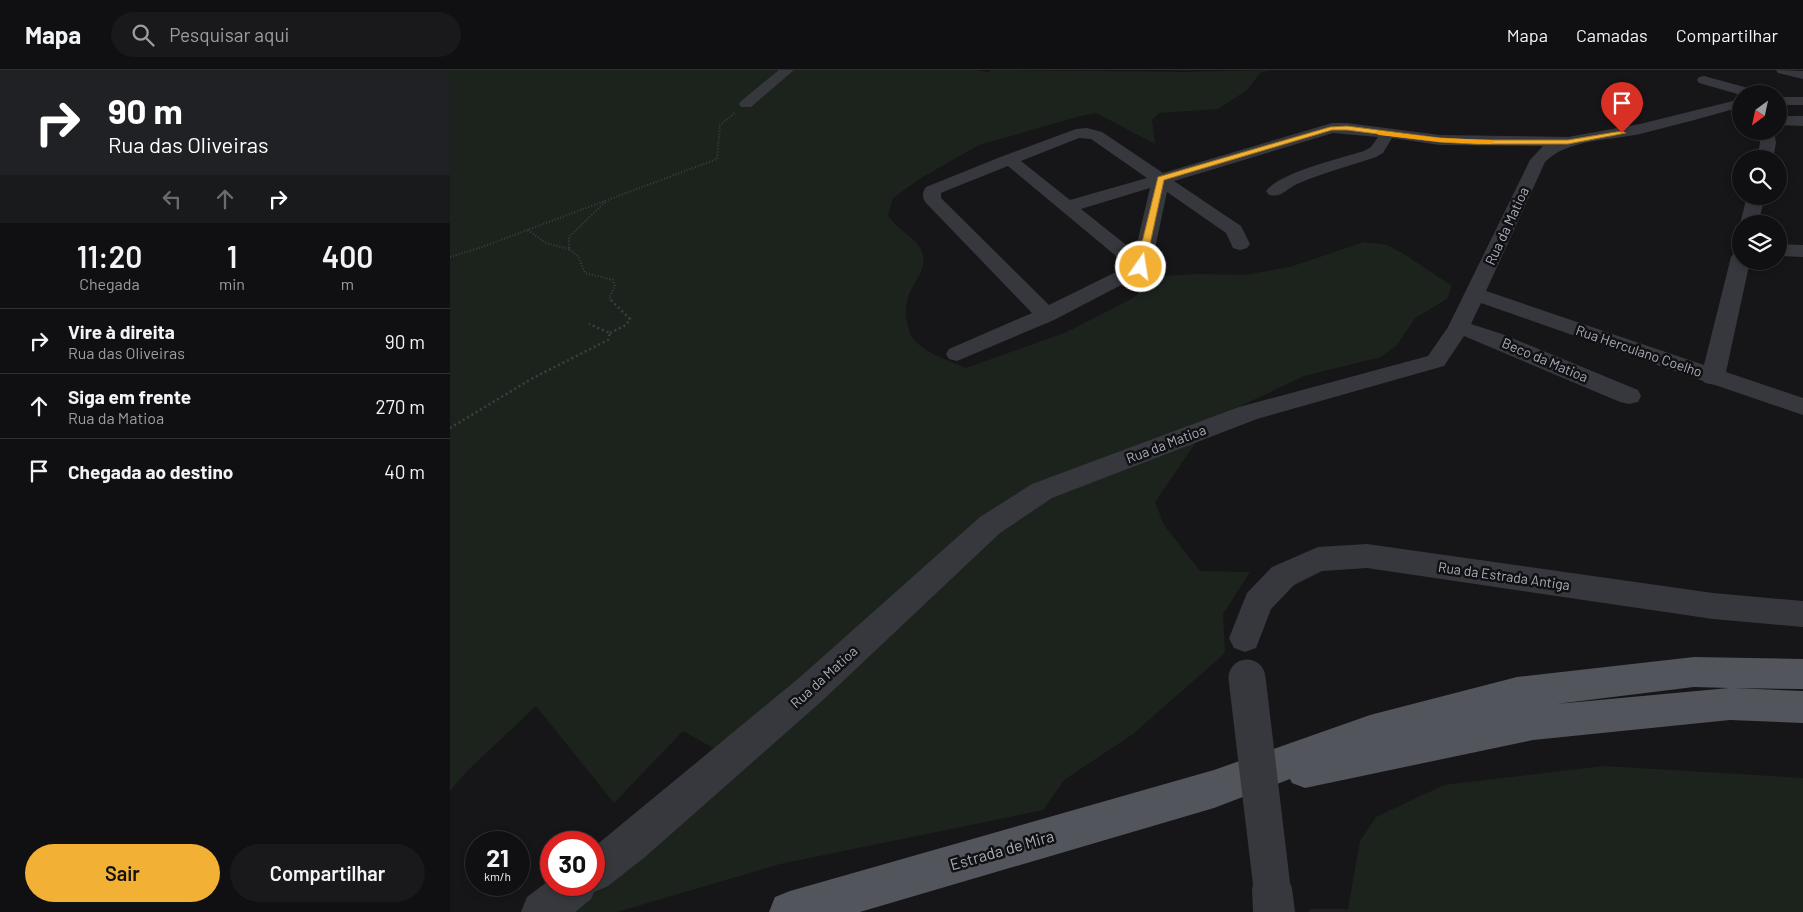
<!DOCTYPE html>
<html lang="pt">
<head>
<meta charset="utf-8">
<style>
  :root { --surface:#101012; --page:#19191b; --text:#f1f3f6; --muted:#9c9d9f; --line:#303032; --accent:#f2b134 }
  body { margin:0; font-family:Barlow,sans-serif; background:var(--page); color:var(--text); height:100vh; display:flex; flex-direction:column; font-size:19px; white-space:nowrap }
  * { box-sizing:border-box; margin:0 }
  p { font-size:16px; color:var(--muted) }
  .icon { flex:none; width:28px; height:28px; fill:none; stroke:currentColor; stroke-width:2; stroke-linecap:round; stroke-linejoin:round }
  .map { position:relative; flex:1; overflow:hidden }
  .drawer { display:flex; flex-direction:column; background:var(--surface); width:450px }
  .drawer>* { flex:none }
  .guide { background:#202124; color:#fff; overflow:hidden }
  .needle { width:32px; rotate:213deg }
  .buttons { position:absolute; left:1282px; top:15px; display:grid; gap:10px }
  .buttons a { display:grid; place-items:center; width:55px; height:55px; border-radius:50%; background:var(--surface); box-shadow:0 2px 8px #0003,0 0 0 1px var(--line); font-size:25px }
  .speed { position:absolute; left:15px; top:761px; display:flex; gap:10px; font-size:25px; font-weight:700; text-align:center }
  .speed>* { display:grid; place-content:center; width:65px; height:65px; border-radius:50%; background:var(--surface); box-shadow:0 2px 8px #0003,0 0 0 1px var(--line); line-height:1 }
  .speed small { font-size:12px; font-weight:400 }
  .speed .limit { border:8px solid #d22; background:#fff; color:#111 }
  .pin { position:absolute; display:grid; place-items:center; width:42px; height:42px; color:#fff; margin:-51px -21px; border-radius:50% 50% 50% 0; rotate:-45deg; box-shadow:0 0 5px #0007 }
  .pin .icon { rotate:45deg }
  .me { position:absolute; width:55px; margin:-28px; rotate:13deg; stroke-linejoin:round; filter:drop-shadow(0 0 4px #0008) }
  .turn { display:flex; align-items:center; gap:18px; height:105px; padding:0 25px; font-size:22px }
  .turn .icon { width:65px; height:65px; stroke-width:2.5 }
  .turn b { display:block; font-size:35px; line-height:42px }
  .lanes { display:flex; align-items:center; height:48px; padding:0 25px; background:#0003; justify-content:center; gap:25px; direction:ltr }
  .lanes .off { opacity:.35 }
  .eta { display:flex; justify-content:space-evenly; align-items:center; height:85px; text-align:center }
  .eta b { font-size:30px; font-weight:600; line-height:35px }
  .button { display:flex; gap:10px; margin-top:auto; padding:10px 25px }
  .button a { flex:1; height:58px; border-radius:30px; background:var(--accent); color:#111; font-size:20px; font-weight:600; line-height:58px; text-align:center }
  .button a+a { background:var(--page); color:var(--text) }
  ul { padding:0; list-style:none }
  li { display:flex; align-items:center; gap:15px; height:65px; padding:0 25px; border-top:1px solid var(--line) }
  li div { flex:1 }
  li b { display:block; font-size:19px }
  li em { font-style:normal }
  header { display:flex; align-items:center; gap:30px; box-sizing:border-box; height:70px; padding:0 25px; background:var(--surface); border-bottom:1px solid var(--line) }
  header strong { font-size:24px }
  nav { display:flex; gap:28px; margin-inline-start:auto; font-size:18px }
  .search { width:350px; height:45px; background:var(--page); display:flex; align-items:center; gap:12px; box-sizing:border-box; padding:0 18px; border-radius:28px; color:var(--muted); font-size:19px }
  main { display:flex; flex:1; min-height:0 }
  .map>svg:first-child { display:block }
  .green { fill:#1c231d }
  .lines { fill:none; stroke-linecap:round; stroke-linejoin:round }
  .path-far1 { stroke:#3d3f44; stroke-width:2; stroke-dasharray:1 2; stroke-linecap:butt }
  .path { stroke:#3d3f44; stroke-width:2.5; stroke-dasharray:2 3; stroke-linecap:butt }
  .minor { fill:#37383d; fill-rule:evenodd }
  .major { fill:#53555c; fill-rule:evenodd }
  .minor-bridge { stroke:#37383d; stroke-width:37 }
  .route { fill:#f2b134; stroke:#9d7322 }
  .slow { fill:#f59e0b }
  .labels { text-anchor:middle; stroke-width:5; stroke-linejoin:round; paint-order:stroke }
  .street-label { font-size:14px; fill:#a8adb8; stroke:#111113 }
  .near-street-label { font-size:16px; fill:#a8adb8; stroke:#111113 }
</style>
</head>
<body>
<header>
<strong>Mapa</strong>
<div class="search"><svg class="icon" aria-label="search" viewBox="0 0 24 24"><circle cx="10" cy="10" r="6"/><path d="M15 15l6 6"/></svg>Pesquisar aqui</div>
<nav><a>Mapa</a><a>Camadas</a><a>Compartilhar</a></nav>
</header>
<main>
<section class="drawer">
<div class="guide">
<div class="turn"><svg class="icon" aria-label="right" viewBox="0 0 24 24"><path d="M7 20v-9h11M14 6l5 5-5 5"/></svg><div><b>90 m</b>Rua das Oliveiras</div></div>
<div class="lanes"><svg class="icon off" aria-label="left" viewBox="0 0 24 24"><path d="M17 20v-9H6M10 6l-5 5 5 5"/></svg><svg class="icon off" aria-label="ahead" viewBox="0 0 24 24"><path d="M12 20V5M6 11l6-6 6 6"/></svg><svg class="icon" aria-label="right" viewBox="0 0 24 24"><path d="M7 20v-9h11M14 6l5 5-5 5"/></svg></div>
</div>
<div class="eta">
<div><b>11:20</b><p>Chegada</p></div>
<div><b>1</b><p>min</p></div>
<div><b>400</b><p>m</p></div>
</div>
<ul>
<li><svg class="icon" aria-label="right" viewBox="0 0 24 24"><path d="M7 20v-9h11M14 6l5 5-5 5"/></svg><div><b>Vire à direita</b><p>Rua das Oliveiras</p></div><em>90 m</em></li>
<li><svg class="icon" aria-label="ahead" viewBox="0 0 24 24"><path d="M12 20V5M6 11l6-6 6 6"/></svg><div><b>Siga em frente</b><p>Rua da Matioa</p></div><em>270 m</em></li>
<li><svg class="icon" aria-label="arrive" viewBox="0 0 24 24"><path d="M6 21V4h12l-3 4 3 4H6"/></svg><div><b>Chegada ao destino</b></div><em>40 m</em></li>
</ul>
<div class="button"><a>Sair</a><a>Compartilhar</a></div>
</section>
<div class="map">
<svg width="1353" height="842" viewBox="0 0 1353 842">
  <rect width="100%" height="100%" fill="#161618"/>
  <path class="green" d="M0 0H526L538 2 541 0 735 2 821 0 811 2 797 20 768 39 709 43 702 50 705 74 646 43 630 46 529 75 471 108 443 128 438 145C446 160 470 169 473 185 476 198 467 208 461 220 457 228 455 238 456 246 457 254 459 265 465 271 477 284 500 291 516 298L617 262 683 228 697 216 716 206 747 204 794 205 840 197 914 172 937 175 954 184 1002 216 997 229 965 248 947 275 931 287 854 306 761 350 705 432 714 455 750 501 800 502 773 544 775 583 683 664 614 710 593 740 330 794 167 842H93L144 815V802L181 773 281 688 233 661 164 733 86 636 16 702 0 721Z
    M1153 696 1353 708V842H859V839H898L910 771 926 747 994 715Z"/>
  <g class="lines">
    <path class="path-far1" d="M155 132 119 167V179L128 186 135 203 163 210 165 216 159 228 161 230
      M78 160 96 173 119 179
      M0 187 32 177 267 89 270 55 286 42"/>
    <path class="path" d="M160 263 176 255 180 249 160 229
      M0 358 83 308 158 270 160 263 139 254"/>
    <path class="minor" d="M329 0H344L301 37H291L289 34 291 31Z
      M1326 0 1353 1V9L1328 3Z
      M1254 6 1309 21 1311 24 1291 25 1249 13 1247 10 1249 7Z
      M1329 27H1353V35H1329Z
      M1291 29V37C1259 46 1226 55 1194 63 1162 71 1119 68 1095 92L1036 221 1254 295 1281 187 1284 183 1291 181V191H1300L1276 302 1353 328V345L1265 315 1255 313 1253 311 1031 233 1021 254 1052 264 1188 320 1191 326 1188 332 1179 334 1170 332 1014 266 994 296 807 349 602 428 550 463 373 630 195 787 158 816 144 822 141 829 125 842H71L77 827 101 809V815H144V777L349 608 530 447 582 414 789 337 978 286 998 257 1080 90 1093 76 990 75 942 68 933 83 926 87C900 96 872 103 847 114 836 119 832 128 819 125L816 121C829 103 891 88 914 81L921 77 928 67 883 63 724 111 791 156 800 174 797 178 790 180 783 178 776 163 717 122 701 197 698 201 604 250 507 291 499 289 496 284 499 279 582 243 476 133C472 128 472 122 476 117L553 86 626 59 637 58 652 62 713 103 882 53H897L990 65 1118 67 1190 54ZM629 68 641 69 697 108 620 130 571 91ZM558 96 678 196 599 235 491 128V123L498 120ZM700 118 685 182 631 139Z
      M1329 46H1353V56L1329 55Z
      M1308 61H1324L1326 73 1323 89H1307L1310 73Z
      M1297 126H1315L1308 154H1291V156L1290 154Z
      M1329 174 1353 175V187L1329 186Z
      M917 474 1263 523 1353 531V557L1263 549 917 498 872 501 844 515 821 539 806 578 795 582 784 578 779 568 797 523 822 497 868 477Z
      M822 798 836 804 842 818 845 842H803L802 818 808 804Z"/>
    <path class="major" d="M1244 587 1353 589V619L1283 618 1353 621V653L1280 650 1083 670 855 718 842 713 840 709 764 738 410 842H319L325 827 340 821 764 700 920 645 1067 607ZM1244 617 1279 618 1106 634Z"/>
    <path class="minor-bridge" d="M797 608 822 818"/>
  </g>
  <path class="route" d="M897 56 990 68 1025 70H1118L1172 61 1176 63 1118 74H1025L990 72 897 60H882L714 110 695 197 691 199 686 197 708 107 880 57Z"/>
  <path class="slow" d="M927 61 990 68 1041 70 1044 72 1041 74 990 72 929 65 926 63Z"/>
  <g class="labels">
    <g class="street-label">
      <text transform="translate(1057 156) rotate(-65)" y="5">Rua da Matioa</text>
      <text transform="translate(1189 281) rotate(19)" y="5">Rua Herculano Coelho</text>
      <text transform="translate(1095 290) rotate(23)" y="5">Beco da Matioa</text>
      <text transform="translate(716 374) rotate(-21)" y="5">Rua da Matioa</text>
      <text transform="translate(1054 506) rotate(8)" y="5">Rua da Estrada Antiga</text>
      <text transform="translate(374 607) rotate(-42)" y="5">Rua da Matioa</text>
    </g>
    <g class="near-street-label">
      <text transform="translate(552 780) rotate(-16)" y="6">Estrada de Mira</text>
    </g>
  </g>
</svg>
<div class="buttons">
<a><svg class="needle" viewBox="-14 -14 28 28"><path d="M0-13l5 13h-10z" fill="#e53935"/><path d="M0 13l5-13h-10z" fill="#9c9d9f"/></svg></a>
<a><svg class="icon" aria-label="search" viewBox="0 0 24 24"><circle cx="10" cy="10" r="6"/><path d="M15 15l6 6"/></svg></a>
<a><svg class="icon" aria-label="layers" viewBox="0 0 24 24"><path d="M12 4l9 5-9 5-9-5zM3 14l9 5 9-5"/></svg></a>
</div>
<div class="speed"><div>21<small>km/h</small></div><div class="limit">30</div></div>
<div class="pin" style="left:1172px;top:63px;background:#d93025"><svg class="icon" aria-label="arrive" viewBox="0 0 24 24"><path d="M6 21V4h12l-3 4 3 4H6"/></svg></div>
<svg class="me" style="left:691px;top:197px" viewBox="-20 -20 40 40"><circle r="17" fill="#f2b134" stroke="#fff" stroke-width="3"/><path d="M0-11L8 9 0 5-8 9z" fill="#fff"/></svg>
</div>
</main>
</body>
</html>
